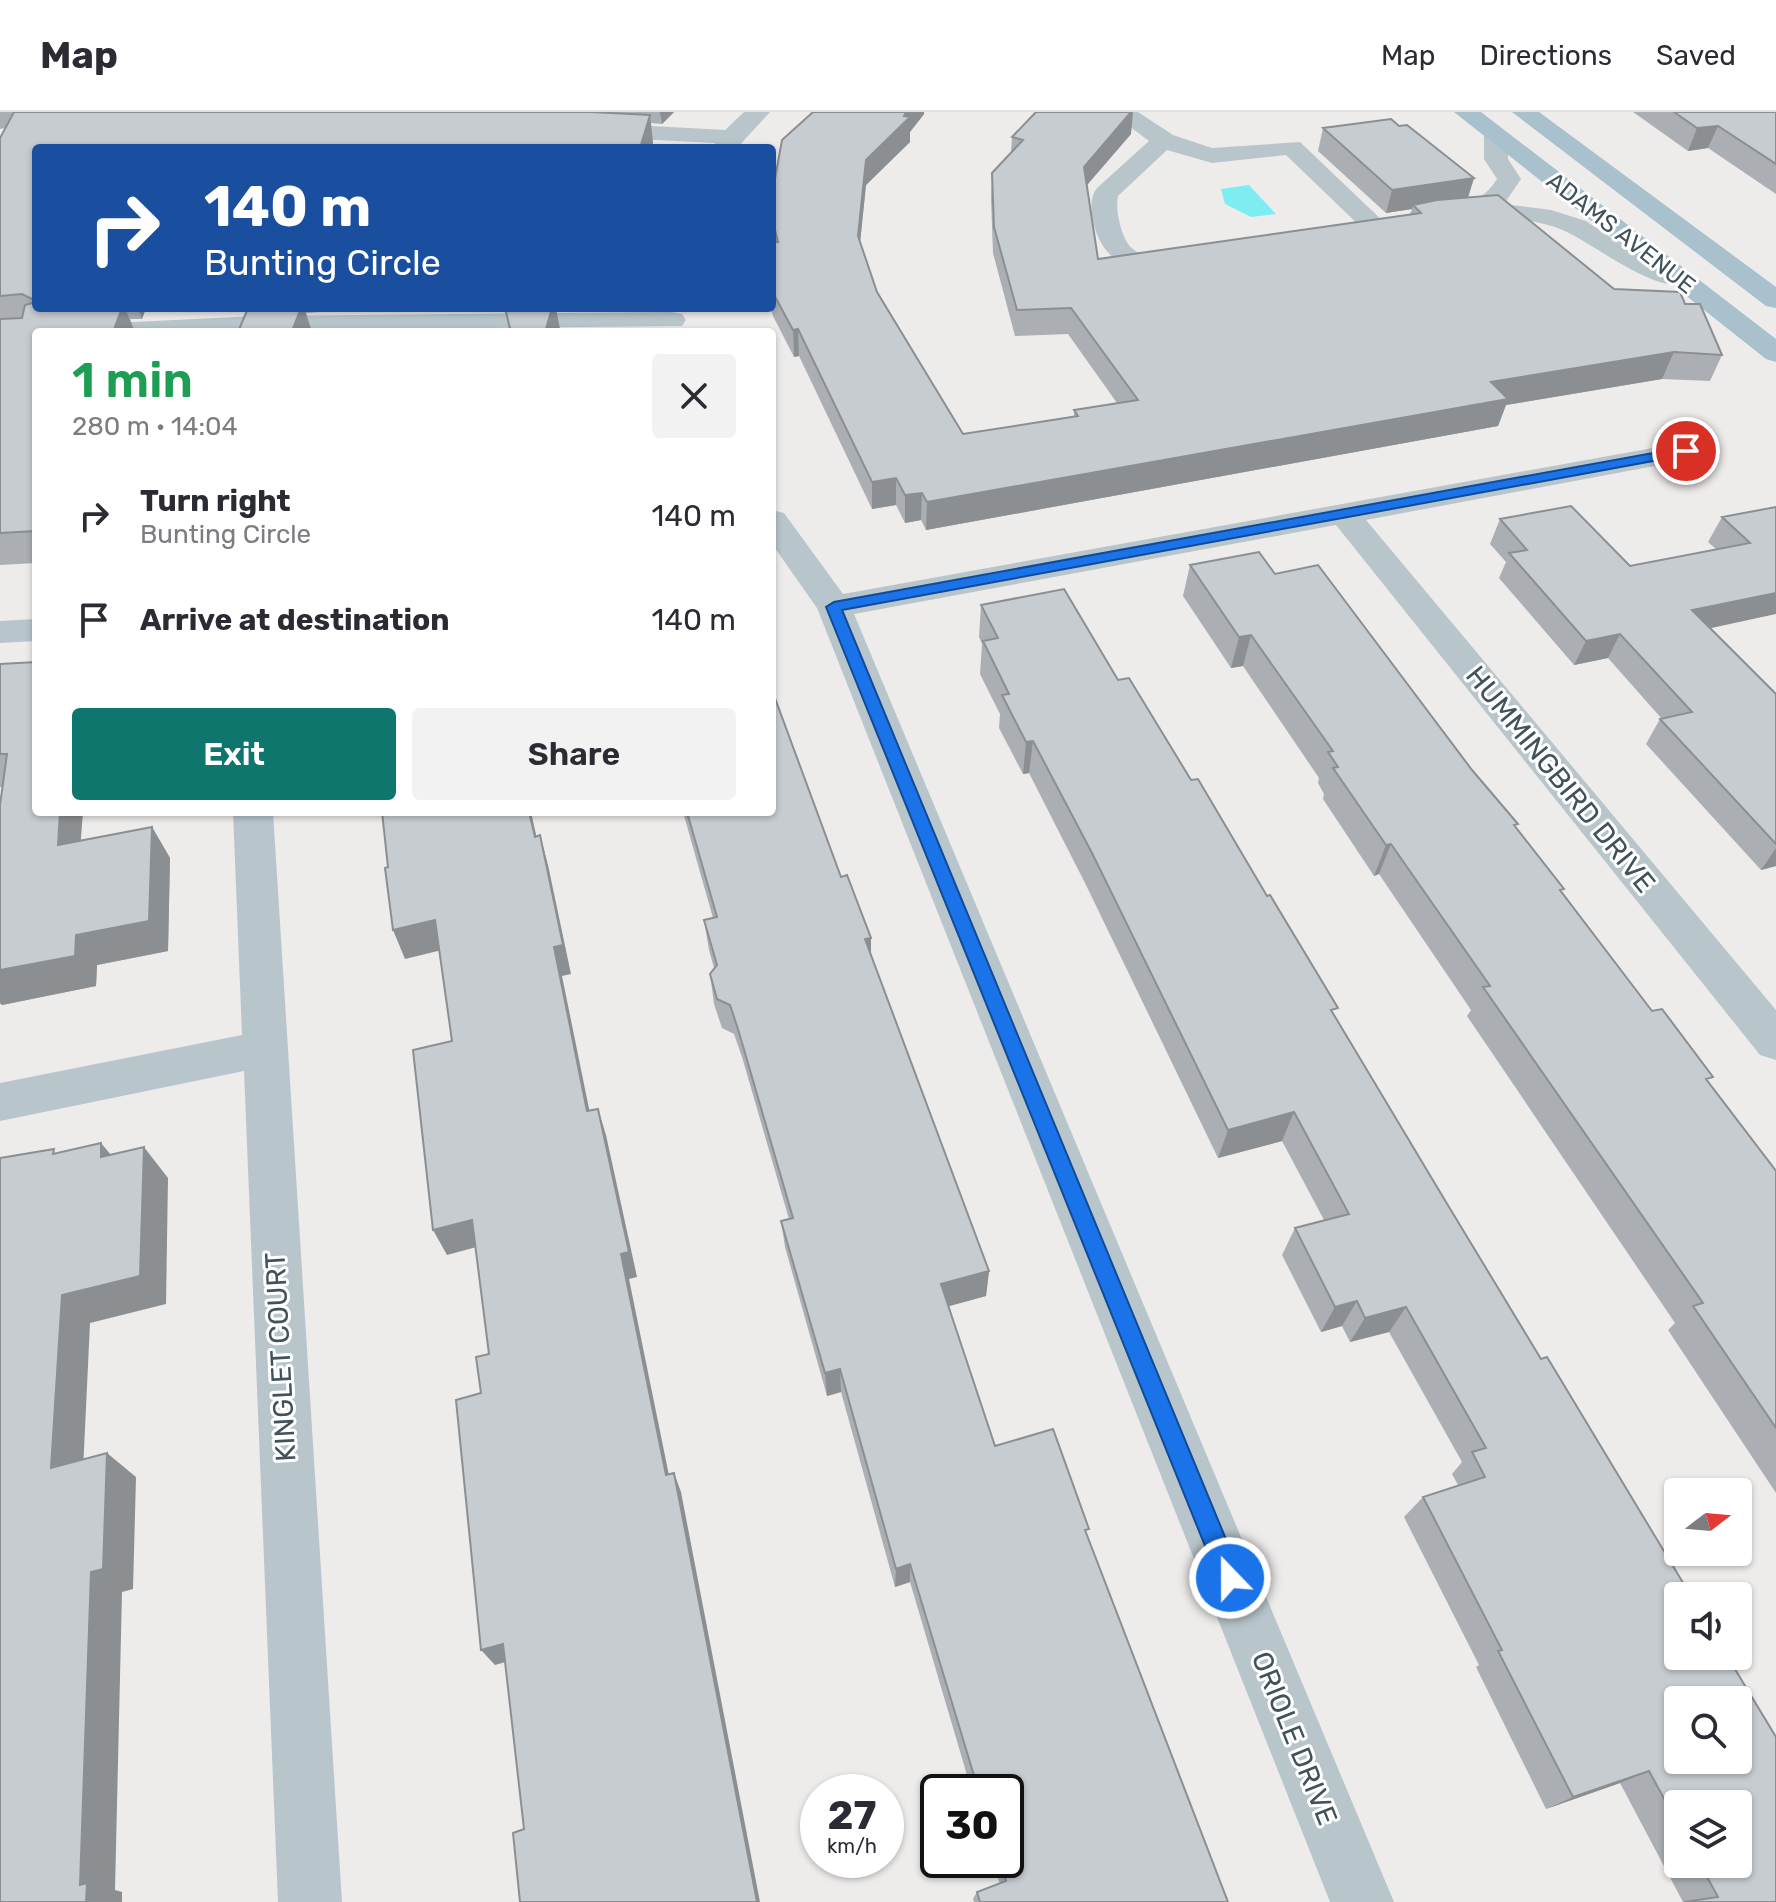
<!DOCTYPE html>
<html lang="en">
<head>
<meta charset="utf-8">
<style>
  :root { --surface:#fff; --page:#f2f2f3; --text:#2b2b33; --muted:#7c7c81; --line:#e1e1e2; --accent:#0f766e }
  body { margin:0; font-family:Rubik,sans-serif; background:var(--page); color:var(--text); height:100vh; display:flex; flex-direction:column; font-size:30px; white-space:nowrap }
  * { box-sizing:border-box; margin:0 }
  p { font-size:26px; color:var(--muted) }
  .icon { flex:none; width:44px; height:44px; fill:none; stroke:currentColor; stroke-width:2; stroke-linecap:round; stroke-linejoin:round }
  .map { position:relative; flex:1; overflow:hidden }
  .drawer { position:absolute; left:32px; top:216px; width:744px; height:488px; display:flex; flex-direction:column; background:var(--surface); border-radius:8px; box-shadow:0 2px 6px #0004 }
  .drawer>* { flex:none }
  .banner { position:absolute; left:32px; top:32px; width:744px; height:168px; border-radius:8px; box-shadow:0 2px 6px #0004; background:#1a4fa0; color:#fff; overflow:hidden }
  .needle { width:52px; rotate:74deg }
  .fabs { position:absolute; left:1664px; top:1366px; display:grid; gap:16px }
  .fabs a { display:grid; place-items:center; width:88px; height:88px; border-radius:8px; background:var(--surface); box-shadow:0 2px 6px #0004; font-size:40px }
  .speed { position:absolute; left:800px; top:1662px; display:flex; gap:16px; font-size:40px; font-weight:700; text-align:center }
  .speed>* { display:grid; place-content:center; width:104px; height:104px; border-radius:50%; background:var(--surface); box-shadow:0 2px 6px #0004; line-height:1 }
  .speed small { font-size:20px; font-weight:400 }
  .speed .limit { border:4px solid #111; border-radius:12px; background:#fff; color:#111 }
  .pin { position:absolute; display:grid; place-items:center; width:68px; height:68px; color:#fff; margin:-34px; border:4px solid #fff; border-radius:50%; box-shadow:0 2px 8px #0007 }
  .me { position:absolute; width:88px; margin:-44px; rotate:338deg; stroke-linejoin:round; filter:drop-shadow(0 0 6px #0008) }
  .turn { display:flex; align-items:center; gap:28px; height:168px; padding:0 40px; font-size:36px }
  .turn .icon { width:104px; height:104px; stroke-width:2.5 }
  .turn b { display:block; font-size:56px; line-height:68px }
  .round { display:grid; place-items:center; flex:none; width:84px; height:84px; border-radius:8px; background:var(--page) }
  .summary { display:flex; align-items:center; justify-content:space-between; height:136px; padding:0 40px }
  h1 { font-size:48px; font-weight:600; line-height:60px; color:#1e9e55 }
  .button { display:flex; gap:16px; margin-top:auto; padding:16px 40px }
  .button a { flex:1; height:92px; border-radius:8px; background:var(--accent); color:#fff; font-size:32px; font-weight:600; line-height:92px; text-align:center }
  .button a+a { background:var(--page); color:var(--text) }
  ul { padding:0; list-style:none }
  li { display:flex; align-items:center; gap:24px; height:104px; padding:0 40px }
  li div { flex:1 }
  li b { display:block; font-size:30px }
  li em { font-style:normal }
  header { display:flex; align-items:center; gap:48px; box-sizing:border-box; height:112px; padding:0 40px; background:var(--surface); border-bottom:2px solid var(--line) }
  header strong { font-size:38px }
  nav { display:flex; gap:44px; margin-inline-start:auto; font-size:28px }
  .map>svg:first-child { display:block }
  .water { fill:#7dedf2 }
  .lines { fill:none; stroke-linecap:round; stroke-linejoin:round }
  .minor { fill:#b8c6cc; fill-rule:evenodd }
  .major { fill:#a8c1cd; fill-rule:evenodd }
  .wall { fill:#abafb4; fill-rule:evenodd }
  .shaded-wall { fill:#8b8f92 }
  .building { fill:#c7ccd1; stroke:#8b8f92; stroke-width:2; fill-rule:evenodd }
  .route { fill:#1a73e8; stroke:#114b97; stroke-width:2 }
  .labels { text-anchor:middle; stroke-width:6; stroke-linejoin:round; paint-order:stroke }
  .far-street-label { font-size:24px; fill:#42525a; stroke:#fff }
  .street-label { font-size:28px; fill:#42525a; stroke:#fff }
</style>
</head>
<body>
<header>
<strong>Map</strong>
<nav><a>Map</a><a>Directions</a><a>Saved</a></nav>
</header>
<div class="map">
<svg width="1776" height="1790" viewBox="0 0 1776 1790">
  <rect width="100%" height="100%" fill="#eeebeb"/>
  <path class="water" d="M1249 73 1276 102 1251 105 1225 92 1221 77Z"/>
  <g class="lines">
    <path class="minor" d="M509 0H551L597 11 725 18 744 0H770L737 36H713L715 31 597 25 513 5Z
      M1110 0H1138L1173 23 1212 36 1300 30 1387 113 1374 121 1365 119 1286 43 1212 51 1167 38 1118 84C1116 95 1118 105 1121 116 1133 158 1161 136 1190 143L1194 149 1190 155C1149 165 1105 160 1094 112 1091 99 1089 87 1097 76L1149 29Z
      M1496 17 1508 24V47L1521 67 1504 92 1551 98 1586 109 1619 131 1690 161 1694 167 1690 173C1655 181 1598 135 1567 120 1544 109 1507 104 1481 105 1470 105 1462 108 1451 105L1447 100 1451 95C1473 89 1484 87 1497 67L1484 47V24Z
      M672 200 682 202 686 208 682 214 99 220 103 214 113 211 256 204Z
      M1686 330 1697 332 1702 339 1697 346 1366 408 1776 898V948L1760 943 1336 413 854 502 1394 1790H1330L817 496 772 432V398L784 401 843 482Z
      M36 507V529L0 531V509Z
      M233 700H273L342 1790H278L244 959 0 1009V971L242 923Z"/>
    <path class="major" d="M1454 0H1481L1776 227V250L1766 247Z
      M1512 0H1539L1776 175V196L1766 194Z"/>
  </g>
  <path class="wall" d="M0 0H674L662 12 651 11 653 31 652 36H36V196H146L142 207H130L135 220H36V451L0 453V26L5 16 0 17Z
    M813 0H924V2L910 20V30L866 73 860 131 877 180 963 322 1074 304V298L1117 291 1068 222 1015 224 993 141 991 87 992 61 1011 41 1012 25 1131 22 1087 73 1098 147 1410 102 1412 97 1386 101 1318 39 1323 16 1399 14 1474 66 1468 86 1614 177 1685 192 1722 243 1710 269 1662 267 1506 293 1498 314 926 418 921 408 905 411 896 393 872 397 799 244 794 245 773 204 771 196H772V130H773L772 125V83Z
    M1633 0H1776V82L1708 36 1688 39Z
    M248 196H321L320 200 306 201 312 219 238 220Z
    M432 196H566V198H556L560 217H583V220H509L505 199H433Z
    M1776 395 1710 516 1776 582V754L1761 758 1646 632 1660 607H1662L1608 546 1574 553 1499 466 1506 450 1490 432 1500 407 1630 454 1716 437 1708 430 1722 405Z
    M1190 453 1275 462 1516 715 1562 781 1652 899 1709 970 1776 1059V1381L1668 1218 1675 1211 1467 904 1471 898 1379 762 1374 764 1323 687 1324 682 1318 671 1319 666 1243 554 1231 556 1183 484Z
    M981 493 1118 568 1334 904 1776 1790H1683L1620 1671 1546 1697 1476 1555 1479 1553 1404 1405 1423 1385 1458 1373 1452 1362 1462 1350 1389 1220 1350 1230 1342 1214 1321 1220 1282 1143 1295 1116 1324 1108 1282 1029 1218 1046 1086 773 1029 661 1023 662 999 616 1000 602 980 562 982 532 979 525ZM1678 1692 1738 1752H1678Z
    M0 552 81 728 152 715 170 746 168 839 97 853 96 874 2 893 0 891V693L2 675H0Z
    M683 700H772L871 844 989 1159 986 1184 948 1194 995 1334 1087 1423 1228 1790H974L973 1787 977 1780 1000 1772 992 1748H1006V1680H972L910 1470 895 1475 841 1280 827 1284 785 1135 781 1109 789 1107 742 945 734 922 722 916 714 892 710 862 714 856 709 838 704 808 713 806Z"/>
  <path class="shaded-wall" d="M660 0H674L662 12Z
    M906 0H924V2L910 20V30L866 73 858 150V124L866 48Z
    M1131 0H1133L1131 22 1081 80 1084 55Z
    M650 3 653 31 652 36H640Z
    M1718 14 1708 36 1688 39 1697 16Z
    M1474 66 1467 88 1413 93 1412 97 1386 101 1392 78Z
    M122 196H125L135 220H113Z
    M138 196H146L142 207Z
    M301 196H304L312 220H292Z
    M552 196H556L560 218 546 217Z
    M798 217 799 244 794 245 793 218Z
    M1674 240 1662 267 1506 293 1498 314 926 418 927 390 1491 270Z
    M896 366V393L872 397V370Z
    M922 381 921 408 905 411V383Z
    M1776 481V502L1679 523 1692 498Z
    M1620 522 1608 546 1574 553 1586 529Z
    M1251 523 1243 554 1231 556 1239 525Z
    M1033 629 1029 661 1023 662 1026 630Z
    M60 700H83L78 764 58 733Z
    M529 700H531L543 754 535 725Z
    M152 715 170 746 168 839 97 853 96 874 2 893 0 891V858L76 823Z
    M540 723 548 753 571 862 562 864 595 1026 587 999 554 835Z
    M1391 732 1379 762 1374 764 1386 733Z
    M1776 736V754L1761 758Z
    M435 808 446 837 405 847 393 818Z
    M871 826V856L865 827Z
    M598 997 606 1023 637 1165 629 1167 673 1383 666 1363 621 1142Z
    M1294 1000 1282 1029 1218 1046 1228 1018Z
    M101 1031 127 1062 101 1045Z
    M144 1035 168 1066 166 1192 90 1211 82 1380 51 1356 62 1183Z
    M472 1108 484 1133 447 1143 433 1118Z
    M989 1159 986 1184 939 1197 941 1172Z
    M1357 1189 1342 1214 1321 1220 1335 1195Z
    M1406 1195 1389 1220 1350 1230 1365 1206Z
    M840 1257 841 1280 827 1284 825 1261Z
    M107 1341 136 1365 133 1477 122 1480 115 1778 122 1780V1790H86L80 1773 91 1460Z
    M674 1361 681 1380 760 1790H757Z
    M910 1452V1470L895 1475 896 1457Z
    M503 1532 516 1547 495 1553 481 1538Z
    M1649 1659 1620 1671 1546 1697 1573 1685Z"/>
  <path class="building" d="M14 0H591L650 3 640 36H36V189L22 182 0 184V26Z
    M813 0H906L904 4 910 5 866 48 858 124 877 180 963 322 1078 304 1074 298 1138 288 1071 196 1017 198 994 115 992 61 1023 28 1012 25 1036 0H1131L1084 55 1098 147 1421 101 1413 93 1437 88 1498 83 1614 177 1680 180 1685 192H1700L1722 243 1674 240 1491 270 1508 287 927 390 922 381 905 383 896 366 872 370 798 217 793 218 772 179V130H778L772 106V83L782 28Z
    M1674 0H1776V52L1718 14 1697 16Z
    M1391 7 1399 14 1407 13 1474 66 1392 78 1323 16Z
    M36 190V196H122L113 220H36V419L0 421V207L22 206 25 193Z
    M248 196H301L292 219 437 217V220H238Z
    M505 196H552L546 217H583L582 220H511Z
    M1571 394 1630 454 1750 431 1722 405 1776 395V481L1692 498 1776 582V732L1660 607 1692 600 1620 522 1586 529 1509 441 1527 438 1500 407Z
    M1259 440 1275 462 1318 453 1472 658 1518 712 1514 713 1564 777 1560 778 1652 899 1662 897 1713 965 1706 967 1776 1059V1316L1693 1194 1703 1191 1483 875 1490 874 1391 732 1386 733 1333 656 1338 655 1328 640 1333 639 1251 523 1239 525 1190 453Z
    M1064 477 1118 568 1129 566 1191 668 1198 667 1267 784 1270 783 1338 896 1331 898 1446 1090 1541 1247 1547 1245 1691 1484H1678V1544H1727L1776 1625V1790H1684L1718 1785 1700 1752H1738V1692H1678V1712L1649 1659 1573 1685 1498 1539 1502 1538 1423 1385 1485 1365 1472 1340 1486 1336 1406 1195 1365 1206 1357 1189 1335 1195 1295 1116 1349 1102 1294 1000 1228 1018 1092 741 1033 629 1026 630 1002 583 1009 582 983 529 998 526 981 493ZM1678 1588H1738V1648H1678Z
    M36 550V700H60L58 733 152 715 149 809 76 823 75 844 0 858V693L7 642H0V552Z
    M772 578 841 765 847 763 871 826 865 827 989 1159 941 1172 995 1334 1053 1317 1089 1417 1085 1418 1228 1790H980L977 1780 1006 1769 999 1748H1006V1680H979L910 1452 896 1457 840 1257 825 1261 781 1109 793 1106 738 917 730 893 717 887 710 862 717 853 704 808 717 805 687 700H772Z
    M382 700H529L535 725 540 723 563 833 554 835 587 999 598 997 629 1140 621 1142 666 1363 674 1361 757 1790H520L513 1721 524 1717 503 1532 481 1538 456 1288 481 1281 476 1245 489 1242 472 1108 433 1118 413 938 452 929 435 808 393 818 385 756 388 755Z
    M101 1031V1045L144 1035 140 1164 62 1183 51 1356 107 1341 103 1457 91 1460 80 1773 87 1771 86 1790H0V1046L54 1037 53 1042Z"/>
  <path class="route" d="M1686 335 1693 339 1691 342 842 498 1242 1466 1238 1475 1230 1478 1221 1475 1218 1466 826 495 834 490Z"/>
  <g class="labels">
    <g class="far-street-label">
      <text transform="translate(1621 121) rotate(38)" y="8">ADAMS AVENUE</text>
    </g>
    <g class="street-label">
      <text transform="translate(1561 667) rotate(51)" y="10">HUMMINGBIRD DRIVE</text>
      <text transform="translate(280 1245) rotate(-93)" y="10">KINGLET COURT</text>
      <text transform="translate(1295 1626) rotate(68)" y="10">ORIOLE DRIVE</text>
    </g>
  </g>
</svg>
<div class="fabs">
<a><svg class="needle" viewBox="-14 -14 28 28"><path d="M0-13l5 13h-10z" fill="#e53935"/><path d="M0 13l5-13h-10z" fill="#7c7c81"/></svg></a>
<a><svg class="icon" aria-label="sound" viewBox="0 0 24 24"><path d="M4 9h4l5-4v14l-5-4H4zM17 9q2 3 0 6"/></svg></a>
<a><svg class="icon" aria-label="search" viewBox="0 0 24 24"><circle cx="10" cy="10" r="6"/><path d="M15 15l6 6"/></svg></a>
<a><svg class="icon" aria-label="layers" viewBox="0 0 24 24"><path d="M12 4l9 5-9 5-9-5zM3 14l9 5 9-5"/></svg></a>
</div>
<div class="speed"><div>27<small>km/h</small></div><div class="limit">30</div></div>
<div class="pin" style="left:1686px;top:339px;background:#d93025"><svg class="icon" aria-label="arrive" viewBox="0 0 24 24"><path d="M6 21V4h12l-3 4 3 4H6"/></svg></div>
<svg class="me" style="left:1230px;top:1466px" viewBox="-20 -20 40 40"><circle r="17" fill="#1a73e8" stroke="#fff" stroke-width="3"/><path d="M0-11L8 9 0 5-8 9z" fill="#fff"/></svg>
<div class="banner">
<div class="turn"><svg class="icon" aria-label="right" viewBox="0 0 24 24"><path d="M7 20v-9h11M14 6l5 5-5 5"/></svg><div><b>140 m</b>Bunting Circle</div></div>
</div>
<section class="drawer">
<div class="summary"><div><h1>1 min</h1><p>280 m · 14:04</p></div><a class="round"><svg class="icon" aria-label="close" viewBox="0 0 24 24"><path d="M6 6l12 12M18 6L6 18"/></svg></a></div>
<ul>
<li><svg class="icon" aria-label="right" viewBox="0 0 24 24"><path d="M7 20v-9h11M14 6l5 5-5 5"/></svg><div><b>Turn right</b><p>Bunting Circle</p></div><em>140 m</em></li>
<li><svg class="icon" aria-label="arrive" viewBox="0 0 24 24"><path d="M6 21V4h12l-3 4 3 4H6"/></svg><div><b>Arrive at destination</b></div><em>140 m</em></li>
</ul>
<div class="button"><a>Exit</a><a>Share</a></div>
</section>
</div>
</body>
</html>
